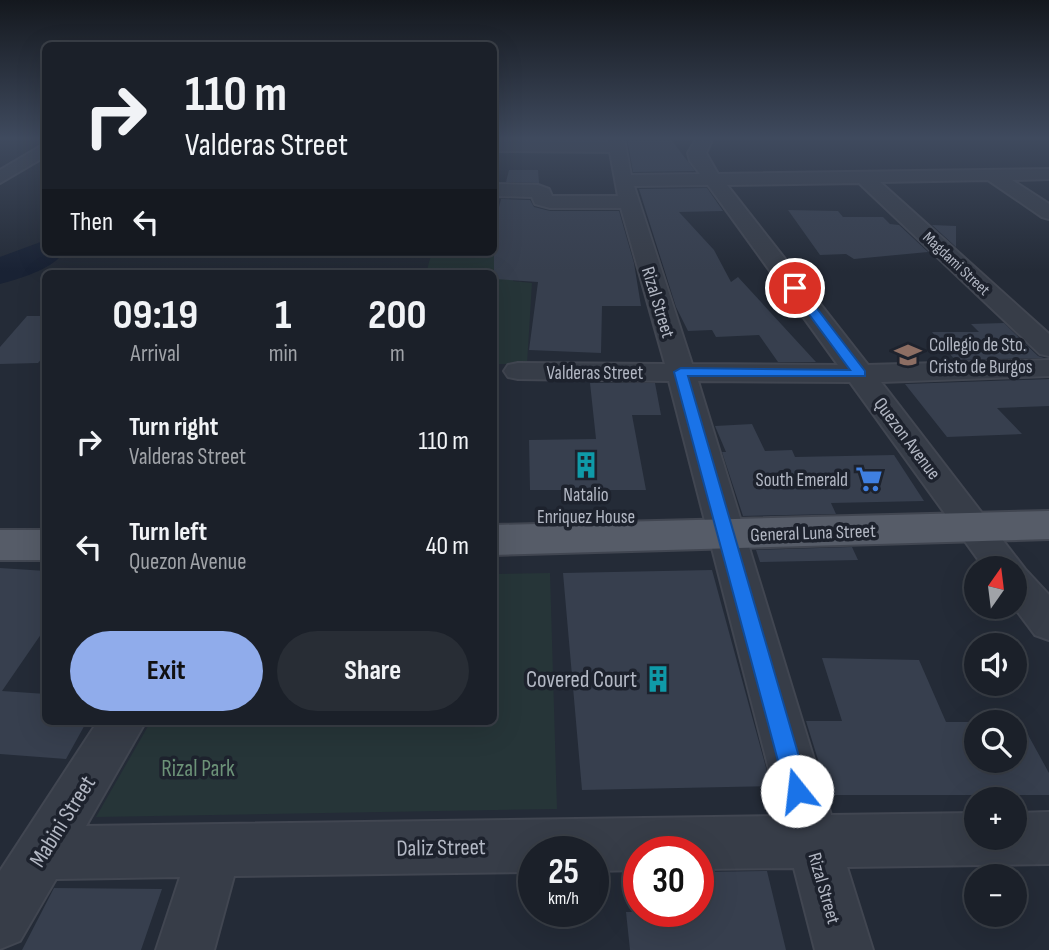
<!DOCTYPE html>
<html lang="en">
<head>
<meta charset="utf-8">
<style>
  :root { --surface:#1b2029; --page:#282d35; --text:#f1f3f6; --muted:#a0a3a8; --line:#393e46; --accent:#90aceb }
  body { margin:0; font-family:"Sofia Sans Condensed",sans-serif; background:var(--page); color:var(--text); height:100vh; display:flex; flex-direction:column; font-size:26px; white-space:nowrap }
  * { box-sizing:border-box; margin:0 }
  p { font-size:23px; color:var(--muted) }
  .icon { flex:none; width:38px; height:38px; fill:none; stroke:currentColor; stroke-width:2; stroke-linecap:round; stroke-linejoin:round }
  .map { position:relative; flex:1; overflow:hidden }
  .side { position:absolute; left:42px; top:270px; width:455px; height:455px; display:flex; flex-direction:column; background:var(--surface); border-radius:10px; box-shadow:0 7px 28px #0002,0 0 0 2px var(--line) }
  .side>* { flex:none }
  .hud { position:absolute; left:42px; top:42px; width:455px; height:214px; border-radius:10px; box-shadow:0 7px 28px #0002,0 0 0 2px var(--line); background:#1b2029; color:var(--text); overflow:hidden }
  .needle { width:46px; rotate:14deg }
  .buttons { position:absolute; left:964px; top:556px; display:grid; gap:14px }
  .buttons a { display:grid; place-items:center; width:63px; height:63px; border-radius:50%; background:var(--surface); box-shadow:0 7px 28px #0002,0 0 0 2px var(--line); font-size:35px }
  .speed { position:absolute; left:518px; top:836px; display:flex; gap:14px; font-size:35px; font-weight:700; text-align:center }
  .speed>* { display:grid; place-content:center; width:91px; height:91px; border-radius:50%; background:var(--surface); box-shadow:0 7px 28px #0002,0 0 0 2px var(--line); line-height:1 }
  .speed small { font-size:18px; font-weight:400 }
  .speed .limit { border:10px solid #d22; background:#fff; color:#111 }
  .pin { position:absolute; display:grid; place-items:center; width:60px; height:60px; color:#fff; margin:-30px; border:4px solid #fff; border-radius:50%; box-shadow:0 2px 7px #0007 }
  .me { position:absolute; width:77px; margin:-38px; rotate:344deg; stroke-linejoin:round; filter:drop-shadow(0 0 5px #0008) }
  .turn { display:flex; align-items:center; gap:24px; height:147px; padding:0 28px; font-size:32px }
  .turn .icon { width:91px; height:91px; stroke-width:2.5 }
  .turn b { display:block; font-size:49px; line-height:60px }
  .then { display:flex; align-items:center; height:66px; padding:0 28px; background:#0003; gap:14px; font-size:26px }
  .eta { display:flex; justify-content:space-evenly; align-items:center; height:119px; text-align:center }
  .eta b { font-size:42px; font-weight:700; line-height:49px }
  .action { display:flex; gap:14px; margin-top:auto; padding:14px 28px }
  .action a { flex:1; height:80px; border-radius:42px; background:var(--accent); color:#111; font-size:28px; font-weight:700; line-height:80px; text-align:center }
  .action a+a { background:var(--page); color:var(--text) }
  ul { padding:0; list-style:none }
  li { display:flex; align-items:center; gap:21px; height:105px; padding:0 28px }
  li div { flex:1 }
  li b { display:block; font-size:26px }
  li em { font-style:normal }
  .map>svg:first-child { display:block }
  .green { fill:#263538 }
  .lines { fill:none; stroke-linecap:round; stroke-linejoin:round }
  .river { fill:#192234; fill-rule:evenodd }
  .building { fill:#373f4e; fill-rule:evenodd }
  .minor-casing { stroke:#414651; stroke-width:4 }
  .major-casing { stroke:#414651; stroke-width:4 }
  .minor { fill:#373d48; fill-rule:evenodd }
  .major { fill:#565c68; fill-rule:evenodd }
  .route { fill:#1a73e8; stroke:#114b97; stroke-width:2 }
  .labels { text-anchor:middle; stroke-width:7; stroke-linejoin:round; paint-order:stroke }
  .far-street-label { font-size:16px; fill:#b3b8c4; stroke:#1d222d }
  .street-label { font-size:19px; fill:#b3b8c4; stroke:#1d222d }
  .poi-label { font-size:19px; fill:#b3b8c4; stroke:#1d222d; text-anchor:start }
  .near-poi-label { font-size:23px; fill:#b3b8c4; stroke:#1d222d; text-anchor:end }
  .near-park-label { font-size:23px; fill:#6c9278; stroke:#1d222d }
  .near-street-label { font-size:23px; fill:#b3b8c4; stroke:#1d222d }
</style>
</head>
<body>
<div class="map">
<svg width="1049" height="950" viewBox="0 0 1049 950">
  <rect width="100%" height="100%" fill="#242b37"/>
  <path class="green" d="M494 237 520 238 513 281 532 283 527 364H494V273H426L432 252H494Z
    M550 573 557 809 96 817 151 721H494V574Z"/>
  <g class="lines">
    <path class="river" d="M46 240V252H64C53 269 19 279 0 284V257Z"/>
  </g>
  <path class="building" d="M627 138H670L695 171 633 172Z
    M509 170H538L539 183 506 182Z
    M707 188 723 211 679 212 714 250 731 282 738 277 816 362H778L759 335 716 337 712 330 688 331 676 307 639 189Z
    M501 199 530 200 534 207 550 211H619L634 263 641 306H602L601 353 529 350 538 282 494 279V207H499Z
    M788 210 838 211 843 217H883L890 224 899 225 928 252 854 259 846 254 820 255Z
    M932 225 956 226V247Z
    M27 316H46V354L38 363 0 364V347Z
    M1004 323 1038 356 1044 358 955 360 932 332H979L971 324Z
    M1049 379V406L997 408 1022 434 947 437 905 384Z
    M590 383H655L661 415H632L646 490H530L529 440 596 439Z
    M752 424 765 451 792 450 795 457 894 455 924 501 831 503 836 514 743 516 722 452H726L715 426Z
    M852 547 858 560 760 562 756 550Z
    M0 568 46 571V627L2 691 46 694V721H87L66 759 0 754Z
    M712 570 771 786 582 790 563 573Z
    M822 658 919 660 946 722H1021L1049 773V795H829L806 721H842ZM976 723H1015V761H976Z
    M767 871 786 950H630L626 912H698V872Z
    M54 888 162 889 141 950H22Z"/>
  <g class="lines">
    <defs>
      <path id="minor" d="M608 138H624L631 175 700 174 690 161 688 153 697 138H713L706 153 718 174 1049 169V179L1012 180 1049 204V219L1042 217 988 180 880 182 1049 334V356L1040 354 859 183 727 185 868 365 1049 360V376L881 382 1025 569 1049 595V640L1035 635 1014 607 1015 569H985L850 382 698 381 831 815 976 813V838H1015V813L1049 812V864L847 867 873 950H815L794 868 698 869V852H639V870L593 871V852H534V872L234 876 214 950H156L180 877 56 879 20 941 0 949V871L98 721H146L86 826 781 816 669 381 518 379 508 377 504 371 508 365 518 363 665 364 621 208H550L535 204 532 197 494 196V184L538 185 549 189 552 196H618L610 152 494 151V141L608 142ZM708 185 838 365 692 364 634 186Z
        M46 143V156L0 183V170Z"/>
      <path id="major" d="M1049 511V539L494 555V525Z
        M0 530H46V560H0Z"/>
    </defs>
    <use href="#minor" class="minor-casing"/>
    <use href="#major" class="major-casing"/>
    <use href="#minor" class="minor"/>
    <use href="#major" class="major"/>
  </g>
  <linearGradient id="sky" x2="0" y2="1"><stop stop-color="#14181e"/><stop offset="0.51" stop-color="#3f4a5e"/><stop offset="1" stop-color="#3f4a5e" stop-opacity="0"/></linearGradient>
  <rect width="1049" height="271" fill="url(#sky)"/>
  <path class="route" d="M791 285H799L865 371V376H688L809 791 806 799 797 802 789 799 786 791 674 372 681 368 850 370 791 290Z"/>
  <defs>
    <symbol id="university-bare" viewBox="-9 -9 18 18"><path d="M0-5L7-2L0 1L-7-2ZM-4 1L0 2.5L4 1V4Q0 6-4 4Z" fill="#8d6e63" stroke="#1d222d" stroke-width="2.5" paint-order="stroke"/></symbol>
    <symbol id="building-bare" viewBox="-9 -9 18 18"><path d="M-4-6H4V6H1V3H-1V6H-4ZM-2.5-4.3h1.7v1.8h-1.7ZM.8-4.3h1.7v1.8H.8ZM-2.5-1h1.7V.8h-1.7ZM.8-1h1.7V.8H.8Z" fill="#0f9aa8" stroke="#1d222d" stroke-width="2.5" paint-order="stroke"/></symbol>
    <symbol id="supermarket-bare" viewBox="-9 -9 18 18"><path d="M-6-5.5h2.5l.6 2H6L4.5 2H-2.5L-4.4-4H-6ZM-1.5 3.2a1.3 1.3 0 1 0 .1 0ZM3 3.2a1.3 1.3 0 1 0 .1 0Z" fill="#3f7fe0" stroke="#1d222d" stroke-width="2.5" paint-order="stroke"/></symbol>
  </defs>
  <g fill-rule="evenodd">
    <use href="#university-bare" x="889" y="336" width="38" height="38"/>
    <use href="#building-bare" x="567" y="446" width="38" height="38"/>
    <use href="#supermarket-bare" x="850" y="460" width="38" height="38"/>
    <use href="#building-bare" x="639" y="660" width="38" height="38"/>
  </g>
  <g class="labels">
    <g class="far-street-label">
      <text transform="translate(957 263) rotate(43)" y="6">Magdami Street</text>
    </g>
    <g class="street-label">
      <text transform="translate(659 302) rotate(73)" y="7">Rizal Street</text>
      <text x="595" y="379">Valderas Street</text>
      <text transform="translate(908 438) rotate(53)" y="7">Quezon Avenue</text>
      <text transform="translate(813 532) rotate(-2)" y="7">General Luna Street</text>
      <text transform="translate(825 888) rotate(74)" y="7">Rizal Street</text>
    </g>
    <g class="poi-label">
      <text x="929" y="351">Collegio de Sto.<tspan x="929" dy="22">Cristo de Burgos</tspan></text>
      <text x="848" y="486" text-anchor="end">South Emerald</text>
      <text x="586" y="501" text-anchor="middle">Natalio<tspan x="586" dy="22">Enriquez House</tspan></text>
    </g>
    <g class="near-poi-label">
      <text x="637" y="687">Covered Court</text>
    </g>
    <g class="near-park-label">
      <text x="198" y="776">Rizal Park</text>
    </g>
    <g class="near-street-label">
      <text transform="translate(62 821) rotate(-58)" y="8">Mabini Street</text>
      <text transform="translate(441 847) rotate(-1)" y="8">Daliz Street</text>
    </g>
  </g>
</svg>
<div class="buttons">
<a><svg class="needle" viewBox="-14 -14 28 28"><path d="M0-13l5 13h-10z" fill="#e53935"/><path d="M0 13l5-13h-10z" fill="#a0a3a8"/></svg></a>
<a><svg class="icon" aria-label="sound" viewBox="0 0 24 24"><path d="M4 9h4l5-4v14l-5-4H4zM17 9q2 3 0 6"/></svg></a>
<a><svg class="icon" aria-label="search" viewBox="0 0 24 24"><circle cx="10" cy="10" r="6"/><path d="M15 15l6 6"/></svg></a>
<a>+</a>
<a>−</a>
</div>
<div class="speed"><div>25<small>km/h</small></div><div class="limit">30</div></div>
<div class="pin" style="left:795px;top:288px;background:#d93025"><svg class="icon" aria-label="arrive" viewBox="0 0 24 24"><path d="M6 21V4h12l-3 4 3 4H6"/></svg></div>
<svg class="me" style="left:797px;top:791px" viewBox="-20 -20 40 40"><circle r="19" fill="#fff"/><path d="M0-13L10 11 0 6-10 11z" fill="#1a73e8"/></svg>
<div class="hud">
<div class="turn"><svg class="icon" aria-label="right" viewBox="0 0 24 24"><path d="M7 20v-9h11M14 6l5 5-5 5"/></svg><div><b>110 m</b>Valderas Street</div></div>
<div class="then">Then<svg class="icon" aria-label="left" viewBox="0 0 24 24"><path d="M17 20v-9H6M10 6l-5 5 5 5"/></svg></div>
</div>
<section class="side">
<div class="eta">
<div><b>09:19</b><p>Arrival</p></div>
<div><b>1</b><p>min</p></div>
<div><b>200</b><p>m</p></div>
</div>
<ul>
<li><svg class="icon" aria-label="right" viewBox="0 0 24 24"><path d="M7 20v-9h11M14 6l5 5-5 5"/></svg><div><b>Turn right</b><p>Valderas Street</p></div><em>110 m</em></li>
<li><svg class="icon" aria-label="left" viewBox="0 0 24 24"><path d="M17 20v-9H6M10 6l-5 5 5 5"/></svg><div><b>Turn left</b><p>Quezon Avenue</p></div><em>40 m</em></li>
</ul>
<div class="action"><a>Exit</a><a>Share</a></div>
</section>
</div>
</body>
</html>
